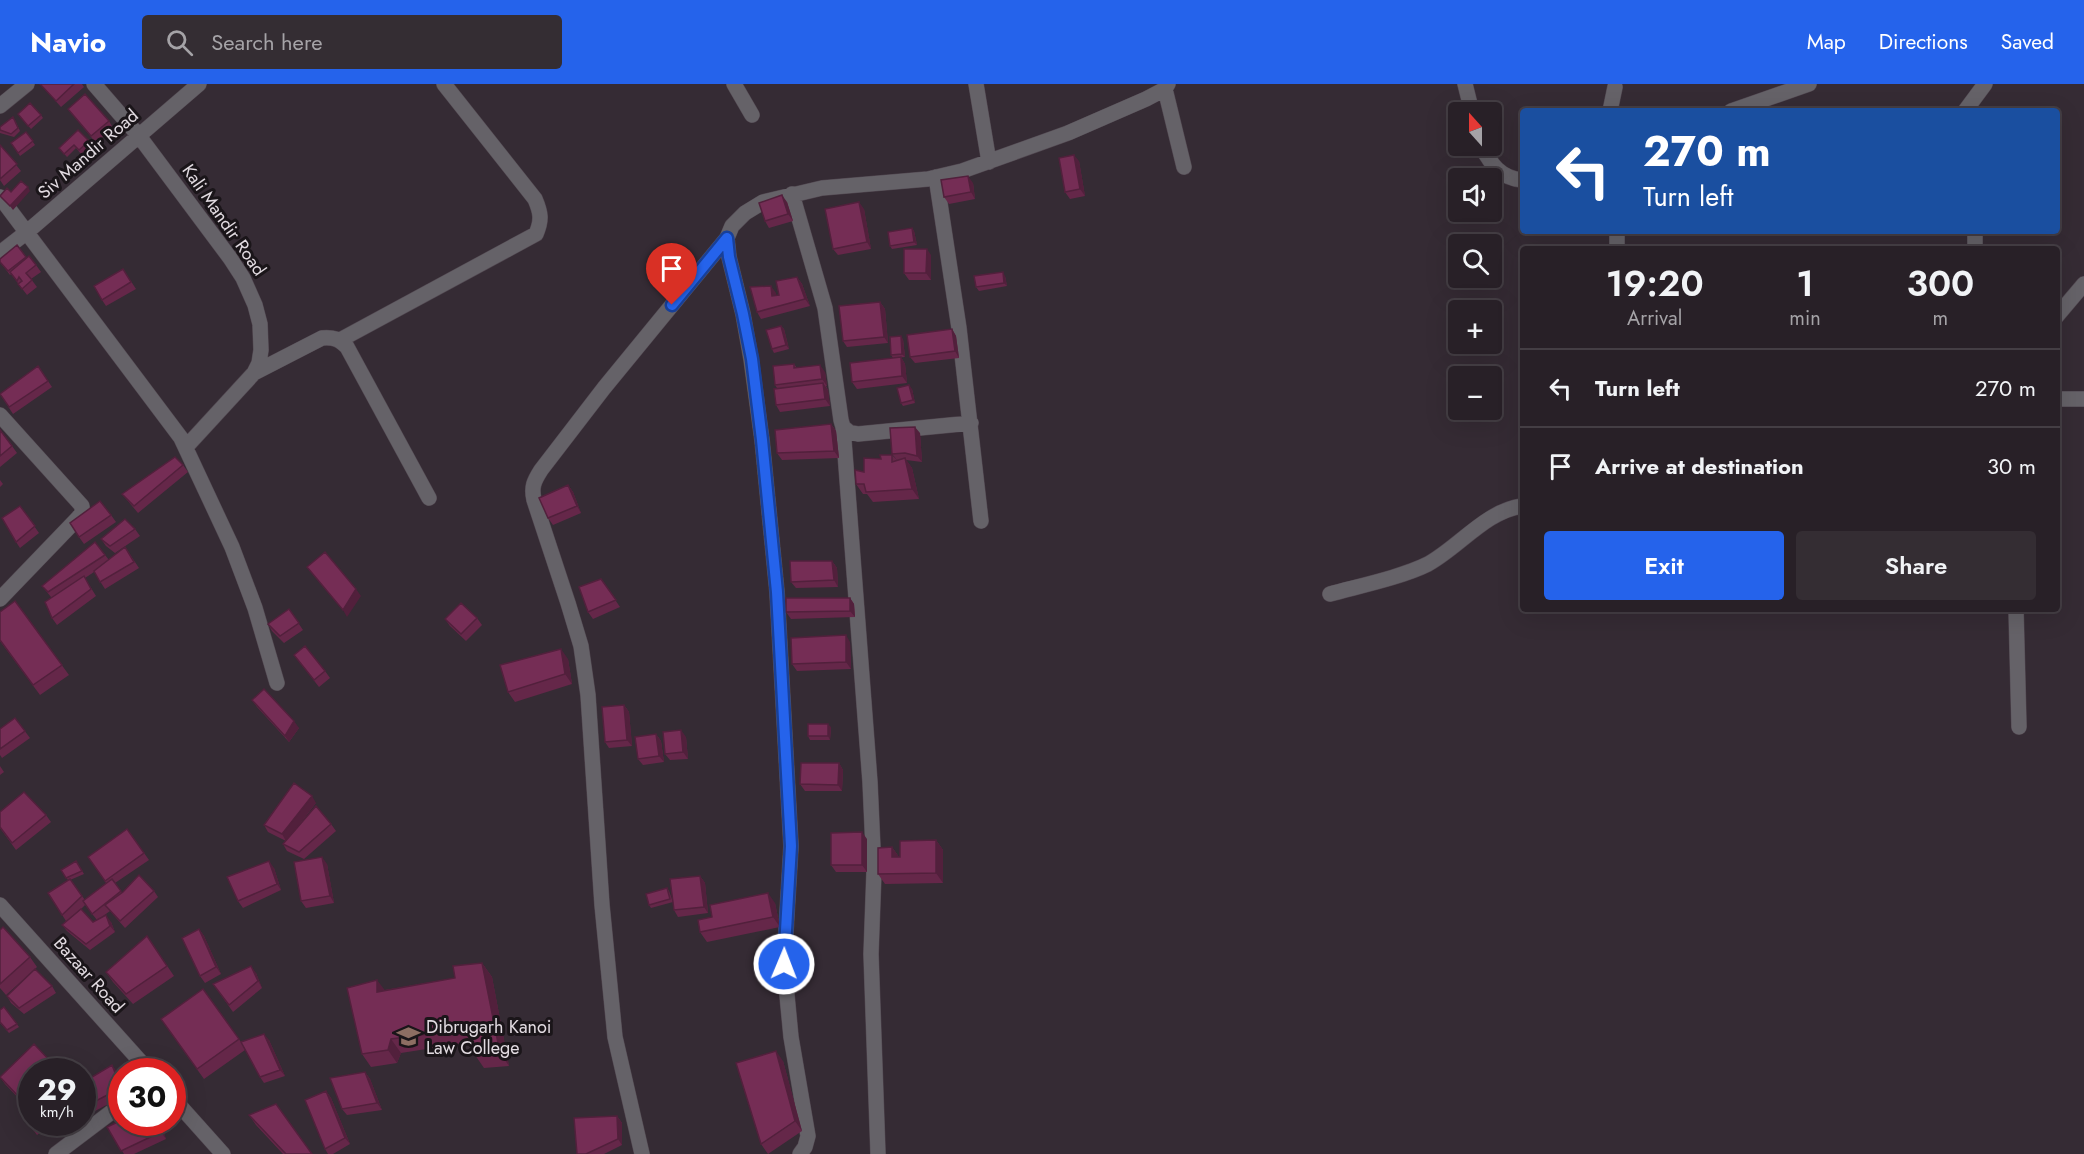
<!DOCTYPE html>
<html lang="en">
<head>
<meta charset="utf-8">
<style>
  :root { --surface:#282027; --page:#342d33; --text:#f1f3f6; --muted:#a5a3a7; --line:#443e44; --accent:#2563eb }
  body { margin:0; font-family:Jost,sans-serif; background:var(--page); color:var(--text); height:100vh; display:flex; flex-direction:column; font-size:22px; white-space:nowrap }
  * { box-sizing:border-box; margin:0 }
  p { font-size:20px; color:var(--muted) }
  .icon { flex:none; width:33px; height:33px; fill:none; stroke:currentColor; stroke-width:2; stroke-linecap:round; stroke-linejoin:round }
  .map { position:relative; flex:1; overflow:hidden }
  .side { position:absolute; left:1520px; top:162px; width:540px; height:366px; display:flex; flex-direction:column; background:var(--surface); border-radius:6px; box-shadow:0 6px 24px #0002,0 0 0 2px var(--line) }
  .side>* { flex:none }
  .top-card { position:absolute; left:1520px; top:24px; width:540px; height:126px; border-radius:6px; box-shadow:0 6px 24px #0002,0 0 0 2px var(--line); background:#1a4fa0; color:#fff; overflow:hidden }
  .needle { width:39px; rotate:339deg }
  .controls { position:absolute; left:1448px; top:18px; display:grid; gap:12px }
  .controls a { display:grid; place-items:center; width:54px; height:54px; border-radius:6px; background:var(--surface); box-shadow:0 6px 24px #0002,0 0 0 2px var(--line); font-size:30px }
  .speed { position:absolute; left:18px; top:974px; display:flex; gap:12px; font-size:30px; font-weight:700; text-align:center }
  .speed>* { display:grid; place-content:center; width:78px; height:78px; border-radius:50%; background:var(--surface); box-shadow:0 6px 24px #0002,0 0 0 2px var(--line); line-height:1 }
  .speed small { font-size:15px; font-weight:400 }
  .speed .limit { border:9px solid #d22; background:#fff; color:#111 }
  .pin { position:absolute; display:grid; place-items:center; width:51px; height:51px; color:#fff; margin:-62px -26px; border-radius:50% 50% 50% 0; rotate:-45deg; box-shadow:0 0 6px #0007 }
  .pin .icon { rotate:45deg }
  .me { position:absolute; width:66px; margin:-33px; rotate:1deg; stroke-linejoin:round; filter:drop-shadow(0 0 4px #0008) }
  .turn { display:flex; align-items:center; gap:21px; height:126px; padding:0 24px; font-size:27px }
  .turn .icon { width:78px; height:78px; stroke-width:2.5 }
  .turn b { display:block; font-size:42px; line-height:51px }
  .eta { display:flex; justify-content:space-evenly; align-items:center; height:102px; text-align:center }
  .eta b { font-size:36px; font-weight:600; line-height:42px }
  .action { display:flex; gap:12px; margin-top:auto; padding:12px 24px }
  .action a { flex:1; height:69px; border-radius:6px; background:var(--accent); color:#fff; font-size:24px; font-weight:600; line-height:69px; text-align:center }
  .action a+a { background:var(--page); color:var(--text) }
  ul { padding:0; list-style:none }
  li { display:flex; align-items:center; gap:18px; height:78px; padding:0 24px; border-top:2px solid var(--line) }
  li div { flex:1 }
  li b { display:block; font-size:22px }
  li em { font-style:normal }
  header { display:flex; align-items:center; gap:36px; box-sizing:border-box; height:84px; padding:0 30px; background:var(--accent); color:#fff }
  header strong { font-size:28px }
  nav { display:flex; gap:33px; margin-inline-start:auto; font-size:21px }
  .search { width:420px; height:54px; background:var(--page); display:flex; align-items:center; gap:15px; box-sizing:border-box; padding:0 21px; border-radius:6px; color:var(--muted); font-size:22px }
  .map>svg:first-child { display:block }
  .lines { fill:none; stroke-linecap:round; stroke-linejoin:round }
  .minor-casing { stroke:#514750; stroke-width:16 }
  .tertiary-casing { stroke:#514750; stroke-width:16 }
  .minor { stroke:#656268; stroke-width:15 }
  .tertiary { stroke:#656268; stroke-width:15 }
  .wall { fill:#652749; fill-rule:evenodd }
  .shaded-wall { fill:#52203c }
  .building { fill:#752d55; stroke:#52203c; stroke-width:1.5 }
  .route-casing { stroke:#184099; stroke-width:15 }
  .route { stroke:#2563eb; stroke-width:10 }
  .labels { text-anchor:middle; stroke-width:6; stroke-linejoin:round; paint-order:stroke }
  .street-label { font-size:18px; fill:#e2dbe1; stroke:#1a1519 }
  .poi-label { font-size:18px; fill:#e2dbe1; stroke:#1a1519; text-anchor:start }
</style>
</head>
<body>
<header>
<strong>Navio</strong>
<div class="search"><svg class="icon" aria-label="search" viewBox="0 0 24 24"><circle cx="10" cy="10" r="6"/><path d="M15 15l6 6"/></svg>Search here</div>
<nav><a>Map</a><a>Directions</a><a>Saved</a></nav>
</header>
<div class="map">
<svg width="2084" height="1070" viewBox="0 0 2084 1070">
  <rect width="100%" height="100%" fill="#352b34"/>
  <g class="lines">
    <defs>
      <path id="minor" d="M94 0 139 52 230 174 243 194 255 221 260 240 261 266 259 279 254 289 186 363
        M734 0 752 31
        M976 0 989 78
        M1465 0 1472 28
        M1165 5 1184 83
        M0 22 27 0
        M1610 27 1615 3
        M1731 27 1809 0
        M1965 27 1985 0
        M1481 62C1491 80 1500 94 1522 96
        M936 93 959 244 981 437
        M792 110 825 224 841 336 843 343 849 348 858 350 971 339
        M0 113 181 354 232 463 255 524 277 599
        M1617 147V165
        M1975 147V165
        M0 169 27 148 199 0
        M2056 233 2084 200
        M340 256 536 150C542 136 541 129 535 115L444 0
        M254 289 322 254C334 253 339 255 347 263L429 414
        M2056 315H2084
        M0 331 82 422V429L77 435 0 515
        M843 343 870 698 874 787 871 870 878 1070
        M1330 510C1359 502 1402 493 1428 480 1459 463 1486 427 1522 422
        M2016 525 2019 643
        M56 1070 122 1020
        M642 1070 615 953 602 821 588 611 581 562 568 519 534 416C531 403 534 397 541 386L604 304 727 154
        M800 1070 805 1063 808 1052 791 953 784 880 791 762 777 508 762 356 751 275 743 230 729 173 727 154 732 142 745 129 763 118 822 104 928 95 962 87 1068 49 1146 15 1165 5 1168 0"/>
      <path id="tertiary" d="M0 821 149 987
        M172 1013 223 1070"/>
    </defs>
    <use href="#minor" class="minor-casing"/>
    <use href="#tertiary" class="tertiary-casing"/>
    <use href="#minor" class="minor"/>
    <use href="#tertiary" class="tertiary"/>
  </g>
  <path class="wall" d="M40 0H82L84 3 61 23Z
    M68 25 109 37 113 44 96 59Z
    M18 30 41 31 43 34 31 45Z
    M15 36 20 47 14 53 0 49V43Z
    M26 48 35 61 20 72 11 59Z
    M89 57 91 60 81 70 76 64 67 73 59 64Z
    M0 61 21 87 4 102 0 96Z
    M1079 77 1085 112 1070 115 1065 108Z
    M973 99 975 115 949 120 944 113Z
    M787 118 793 137 769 144 765 137Z
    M864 125 871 165 838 171 833 165Z
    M912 144 914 147 917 161 892 165 890 162Z
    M17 161 27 174 36 181 41 188 31 195 37 203 27 211 11 190 10 191 0 178Z
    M931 171V196H909L904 189Z
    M123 185 136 205 106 222 102 216Z
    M1005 192 1007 202 979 207 976 203Z
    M797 193 802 200 810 222 761 235 757 228 776 209V211H779Z
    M880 218 885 225 888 259 847 263 843 257Z
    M781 242 784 245 789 265 774 269 772 265Z
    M952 245 956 252 959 274 915 279 910 273Z
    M903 255 905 273 893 274 891 271Z
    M901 273 905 280 907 299 857 305 852 298Z
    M794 280 797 284 825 288 827 302H826L828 306 830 322 780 328 776 321 777 304 775 301Z
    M38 282 52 303 13 330 0 310Z
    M912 305 915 319 903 322 901 319Z
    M831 340 836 347 839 374 782 376 777 369Z
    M0 345 17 369 0 383Z
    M920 349 922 378 906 376 912 384 919 415 873 418 867 410H863L856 400 864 388 881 375 892 371 897 376 892 370Z
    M183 381 188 388 138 429 122 410Z
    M0 396 3 400 0 403Z
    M568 401 573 408 581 429 553 441 548 434Z
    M20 422 39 449 20 464 16 458Z
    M111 431 116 438 84 460 79 453Z
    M135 445 140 452 115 469 106 462 101 455Z
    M125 463 139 484 105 505 94 488 85 494 96 512 57 541 52 534 51 513 42 502 105 471 109 476Z
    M832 477 837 484 838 503 796 504 791 498Z
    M601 495 620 523 593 535 588 528Z
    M850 514 854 520 855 533 791 535 786 528Z
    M15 517 69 591 40 611 0 557Z
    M289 525 303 546 284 559 272 547 268 540Z
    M477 534 482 541 466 557 450 542 445 535Z
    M850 558 851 585 797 587 792 580Z
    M294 571 325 587 330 594 319 603Z
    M568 575 572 600 515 618 508 608Z
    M252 616 299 644 289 658 257 623Z
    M624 621 629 628 632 662 609 664 605 658Z
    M15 634 30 654 2 674 0 671V645Z
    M831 643 830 656H810L808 652Z
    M656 650 661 657 664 678 643 681 638 675Z
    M686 653 688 675 670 676 665 670Z
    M839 679 843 686 842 707H805L800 700Z
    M0 682 4 688 0 691Z
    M316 719 292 750 331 740 336 747 304 775 287 767 283 760 286 757 268 748 264 741Z
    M46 731 51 738 16 766 0 744Z
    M127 745 149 776 115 799 122 809 154 807 158 813 125 844 110 827 99 835 111 838 115 848 90 866 67 847 62 841 66 837 48 809 68 796 61 786 76 777 84 790 70 796 85 816 106 799 88 773ZM85 821 97 836 93 838 78 828Z
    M867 755V788H836L831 781Z
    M936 756 943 766V799L885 800 878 790 892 763 899 773Z
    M327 780 334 819 306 824 301 817Z
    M274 784 281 806 243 824 238 817Z
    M700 792 705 799 708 829 678 833 674 826Z
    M667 804 669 807 673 818 651 824 649 821Z
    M775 819 780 843 707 858 700 848Z
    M199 845 204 852 221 890 205 899 200 892Z
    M0 846 30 873 37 883 35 885 52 902 56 909 24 930 11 919 7 912 34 886 6 911 0 904Z
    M147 852 174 892 133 920 113 898 106 888Z
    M482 879 492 893 509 982 484 984 475 971 471 958 401 969 397 979 371 983 362 970 385 906 455 894Z
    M256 889 262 904 233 928 213 900Z
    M203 905 241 958 269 956 285 992 264 999 260 993 245 966 204 995 161 935Z
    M4 923 19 943 9 949 0 939V926Z
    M783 977 802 1047 768 1070 761 1060Z
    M53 980 58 987H32V1013L24 1020 5 1000 0 993Z
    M117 988 122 999V1013L95 1027 82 1009Z
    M365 988 370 995 382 1026 347 1031 342 1025Z
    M326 1007 331 1014 350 1060 333 1070H328L325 1065Z
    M20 1028 32 1038H53L37 1051Z
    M249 1031 312 1070H283L256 1041Z
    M617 1032 622 1039V1061L604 1070H577Z
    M122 1038H160L166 1055 134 1070H124L107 1043Z"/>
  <path class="shaded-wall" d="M1074 71 1079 77 1085 112 1080 105Z
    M968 92 973 99 975 115 971 108Z
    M28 103 30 107 13 126 10 122Z
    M782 111 787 118 793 137 788 130Z
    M859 118 864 125 871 165 867 158Z
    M912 144 914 147 917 161 914 158Z
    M927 165 931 171V196L926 189Z
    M1003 188 1005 192 1007 202 1004 199Z
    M797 193 802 200 810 222 805 215Z
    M771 202 776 209 777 219 772 212Z
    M880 218 885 225 888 259 884 253Z
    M781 242 784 245 789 265 786 261Z
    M952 245 956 252 959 274 955 267Z
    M901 252 903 255 905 273 902 270Z
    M901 273 905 280 907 299 902 292Z
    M820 281 825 288 827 302 822 295Z
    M823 299 828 306 830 322 825 315Z
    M909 301 912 305 915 319 913 316Z
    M831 340 836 347 839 374 834 367Z
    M915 343 920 349 922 378 917 372Z
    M905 374 912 384 919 415 912 405Z
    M568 401 573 408 581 429 577 422Z
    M832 477 837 484 838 503 834 496Z
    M356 505 361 512 347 533 343 526Z
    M850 514 854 520 855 533 850 527Z
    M846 551 850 558 851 585 846 578Z
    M561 565 568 575 572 600 565 590Z
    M624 621 629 628 632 662 627 656Z
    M294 637 299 644 289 658 285 652Z
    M828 640 831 643 830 656 828 652Z
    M681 646 686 653 688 675 683 668Z
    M656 650 661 657 664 678 659 672Z
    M839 679 843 686 842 707 838 701Z
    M312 712 316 719 286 757 282 750Z
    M862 748 867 755V788L862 781Z
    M936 756 943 766V799L936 789Z
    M892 763 899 773H892Z
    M322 773 327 780 334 819 330 812Z
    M269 777 274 784 281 806 277 800Z
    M700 792 705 799 708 829 704 823Z
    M768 809 775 819 780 843 773 833Z
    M106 831 111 838 115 848 110 842Z
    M199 845 204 852 221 890 216 883Z
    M482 879 492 893 509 982 500 969Z
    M251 882 256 889 262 904 258 897Z
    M377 896 387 909 377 908Z
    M264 950 269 956 285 992 280 986Z
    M391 955 401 969 397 979 388 966Z
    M776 967 783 977 802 1047 795 1037Z
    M112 981 117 988 122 999V1004Z
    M365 988 370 995 382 1026 377 1019Z
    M326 1007 331 1014 350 1060 345 1054Z
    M617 1032 622 1039V1061L618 1055Z
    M158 1038H160L166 1055 161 1048Z"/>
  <path class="building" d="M40 0H74L56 17Z
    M85 10 109 37 91 52 68 25Z
    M30 19 41 31 28 42 18 30Z
    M13 33 18 44 11 50 0 46V43Z
    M78 46 89 57 79 66 74 61 64 70 59 64Z
    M26 48 33 57 18 69 11 59Z
    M0 61 17 80 0 95Z
    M1074 71 1080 105 1065 108 1059 74Z
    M968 92 971 108 944 113 941 96Z
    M21 97 28 103 10 122 0 112 7 104 11 108Z
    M782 111 788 130 765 137 759 119Z
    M859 118 867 158 833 165 825 125Z
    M912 144 914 158 890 162 888 148Z
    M17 161 26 173 8 187 0 178V175Z
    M904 165H927L926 189H904Z
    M29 172 36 181 26 189 32 196 22 205 18 200 22 197 19 193 17 197 10 188Z
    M123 185 131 198 102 216 94 202Z
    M1003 188 1004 199 976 203 974 192Z
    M797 193 805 215 757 228 750 203 771 202 772 212 779 211 776 197Z
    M880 218 884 253 843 257 839 222Z
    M781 242 786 261 772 265 766 246Z
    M952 245 955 267 910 273 907 251Z
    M901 252 902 270 891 271 890 253Z
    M901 273 902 292 852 298 850 279Z
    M794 280V284L820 281 822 295 775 301 773 282Z
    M38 282 48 297 9 323 0 310Z
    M823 299 825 315 776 321 774 305Z
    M909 301 913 316 901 319 897 304Z
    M831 340 834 367 777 369 775 346Z
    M915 343 917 372 905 369 892 370 890 344Z
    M0 346 12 362 0 372Z
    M880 371H892V378L905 374 912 405 866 408 864 400H856L855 386 864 388V374L881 375Z
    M175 373 183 381 134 422 122 410Z
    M568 401 577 422 548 434 539 414Z
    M100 417 111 431 79 453 70 439Z
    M20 422 35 442 16 458 2 434Z
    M125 435 135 445 110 462 101 455Z
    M95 458 105 471 48 508 42 502Z
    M125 463 134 478 100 498 94 487Z
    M325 468 356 505 343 526 307 483Z
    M790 477H832L834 496 791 498Z
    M84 492 91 505 52 534 45 518Z
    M601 495 616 516 588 528 579 503Z
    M786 514H850V527L786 528Z
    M15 517 62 581 33 601 0 556V528Z
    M461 519 477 534 461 550 445 535Z
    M289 525 299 539 280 552 268 540Z
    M846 551V578L792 580 791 554Z
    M305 562 325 587 314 596 294 571Z
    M561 565 565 590 508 608 500 581Z
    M264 605 294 637 285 652 252 616Z
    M624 621 627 656 605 658 602 623Z
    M15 634 25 647 0 665V645Z
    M808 640H828V652H808Z
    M681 646 683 668 665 670 663 648Z
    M656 650 659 672 638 675 635 653Z
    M801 679H839L838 701 800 700Z
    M294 699 312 712 282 750 264 741Z
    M24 708 46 731 12 759 0 743V728Z
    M316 722 331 740 299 768 283 760Z
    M127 745 144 769 105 797 88 773Z
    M862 748V781H831V749Z
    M936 756V789L878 790V764L892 763V773H900V757Z
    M322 773 330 812 301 817 294 778Z
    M76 777 82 787 66 794 61 786Z
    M269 777 277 800 238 817 227 793Z
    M139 791 154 807 120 837 105 821 123 808Z
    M700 792 704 823 674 826 670 795Z
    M70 795 82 812 62 831 48 809Z
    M112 795 121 807 92 830 83 817Z
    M667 804 670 815 649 821 646 810Z
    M768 809 773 833 700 848 698 836 712 833 710 821Z
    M81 825 93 838 106 831 110 842 86 860 62 841Z
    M3 843 30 873 0 900V846Z
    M199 845 216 883 200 892 182 854Z
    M147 852 167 882 126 910 106 888Z
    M482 879 500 969 475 971 467 945 391 955 388 966 362 970 347 904 377 896V908L455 894 453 882Z
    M251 882 258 897 229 921 213 900Z
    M35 885 52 902 19 924 7 912Z
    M203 905 239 955 197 985 161 935Z
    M4 923 17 940 7 946 0 938V926Z
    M264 950 280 986 260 993 241 958Z
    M34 960 53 980 46 987H32V1001L19 1013 0 993Z
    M776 967 795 1037 761 1060 736 979Z
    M112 981 121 1004 90 1020 82 1009V999Z
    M365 988 377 1019 342 1025 330 994Z
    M326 1007 345 1054 325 1065 305 1016Z
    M32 1016V1038H40L33 1044 20 1028Z
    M276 1020 312 1070H286L249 1031Z
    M617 1032 618 1055 586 1070H577L574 1034Z
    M122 1036V1038H158L161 1048 121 1067 107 1043Z"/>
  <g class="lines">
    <defs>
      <path id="route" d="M672 221 727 154 729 173 743 230 752 275 762 356 777 508 791 762 784 880"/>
    </defs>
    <use href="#route" class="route-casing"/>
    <use href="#route" class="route"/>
  </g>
  <defs>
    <symbol id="university-bare" viewBox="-9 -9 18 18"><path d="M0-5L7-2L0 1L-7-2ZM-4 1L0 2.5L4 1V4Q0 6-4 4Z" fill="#8d6e63" stroke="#1a1519" stroke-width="2.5" paint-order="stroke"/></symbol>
  </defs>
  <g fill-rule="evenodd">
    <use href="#university-bare" x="392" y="936" width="33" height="33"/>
  </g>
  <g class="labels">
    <g class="street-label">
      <text transform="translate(88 70) rotate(-41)" y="6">Siv Mandir Road</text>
      <text transform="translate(224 136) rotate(55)" y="6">Kali Mandir Road</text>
      <text transform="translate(89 891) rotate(48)" y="6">Bazaar Road</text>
    </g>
    <g class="poi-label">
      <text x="426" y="949">Dibrugarh Kanoi<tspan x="426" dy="21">Law College</tspan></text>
    </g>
  </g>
</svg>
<div class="controls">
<a><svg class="needle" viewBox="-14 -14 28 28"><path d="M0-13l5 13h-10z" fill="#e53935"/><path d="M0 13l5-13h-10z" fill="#a5a3a7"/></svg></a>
<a><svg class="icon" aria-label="sound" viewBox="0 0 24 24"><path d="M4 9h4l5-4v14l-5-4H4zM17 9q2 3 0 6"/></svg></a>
<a><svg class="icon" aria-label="search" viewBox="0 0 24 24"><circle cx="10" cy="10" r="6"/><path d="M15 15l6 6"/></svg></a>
<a>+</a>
<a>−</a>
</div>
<div class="speed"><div>29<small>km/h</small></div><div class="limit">30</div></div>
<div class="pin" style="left:672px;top:221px;background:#d93025"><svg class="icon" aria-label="arrive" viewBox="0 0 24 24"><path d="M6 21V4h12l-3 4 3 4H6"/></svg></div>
<svg class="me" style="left:784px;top:880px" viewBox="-20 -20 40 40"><circle r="17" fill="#2563eb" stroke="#fff" stroke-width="3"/><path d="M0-11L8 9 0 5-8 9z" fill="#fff"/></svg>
<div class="top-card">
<div class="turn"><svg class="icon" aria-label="left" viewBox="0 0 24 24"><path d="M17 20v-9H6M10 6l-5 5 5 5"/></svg><div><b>270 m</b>Turn left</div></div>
</div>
<section class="side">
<div class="eta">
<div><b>19:20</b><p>Arrival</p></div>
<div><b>1</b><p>min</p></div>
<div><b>300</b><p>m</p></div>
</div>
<ul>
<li><svg class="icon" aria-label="left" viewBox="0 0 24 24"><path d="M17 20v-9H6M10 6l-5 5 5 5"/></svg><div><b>Turn left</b></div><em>270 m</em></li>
<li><svg class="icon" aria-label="arrive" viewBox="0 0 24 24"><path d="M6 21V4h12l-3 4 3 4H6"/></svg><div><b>Arrive at destination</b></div><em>30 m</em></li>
</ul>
<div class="action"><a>Exit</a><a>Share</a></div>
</section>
</div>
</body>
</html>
